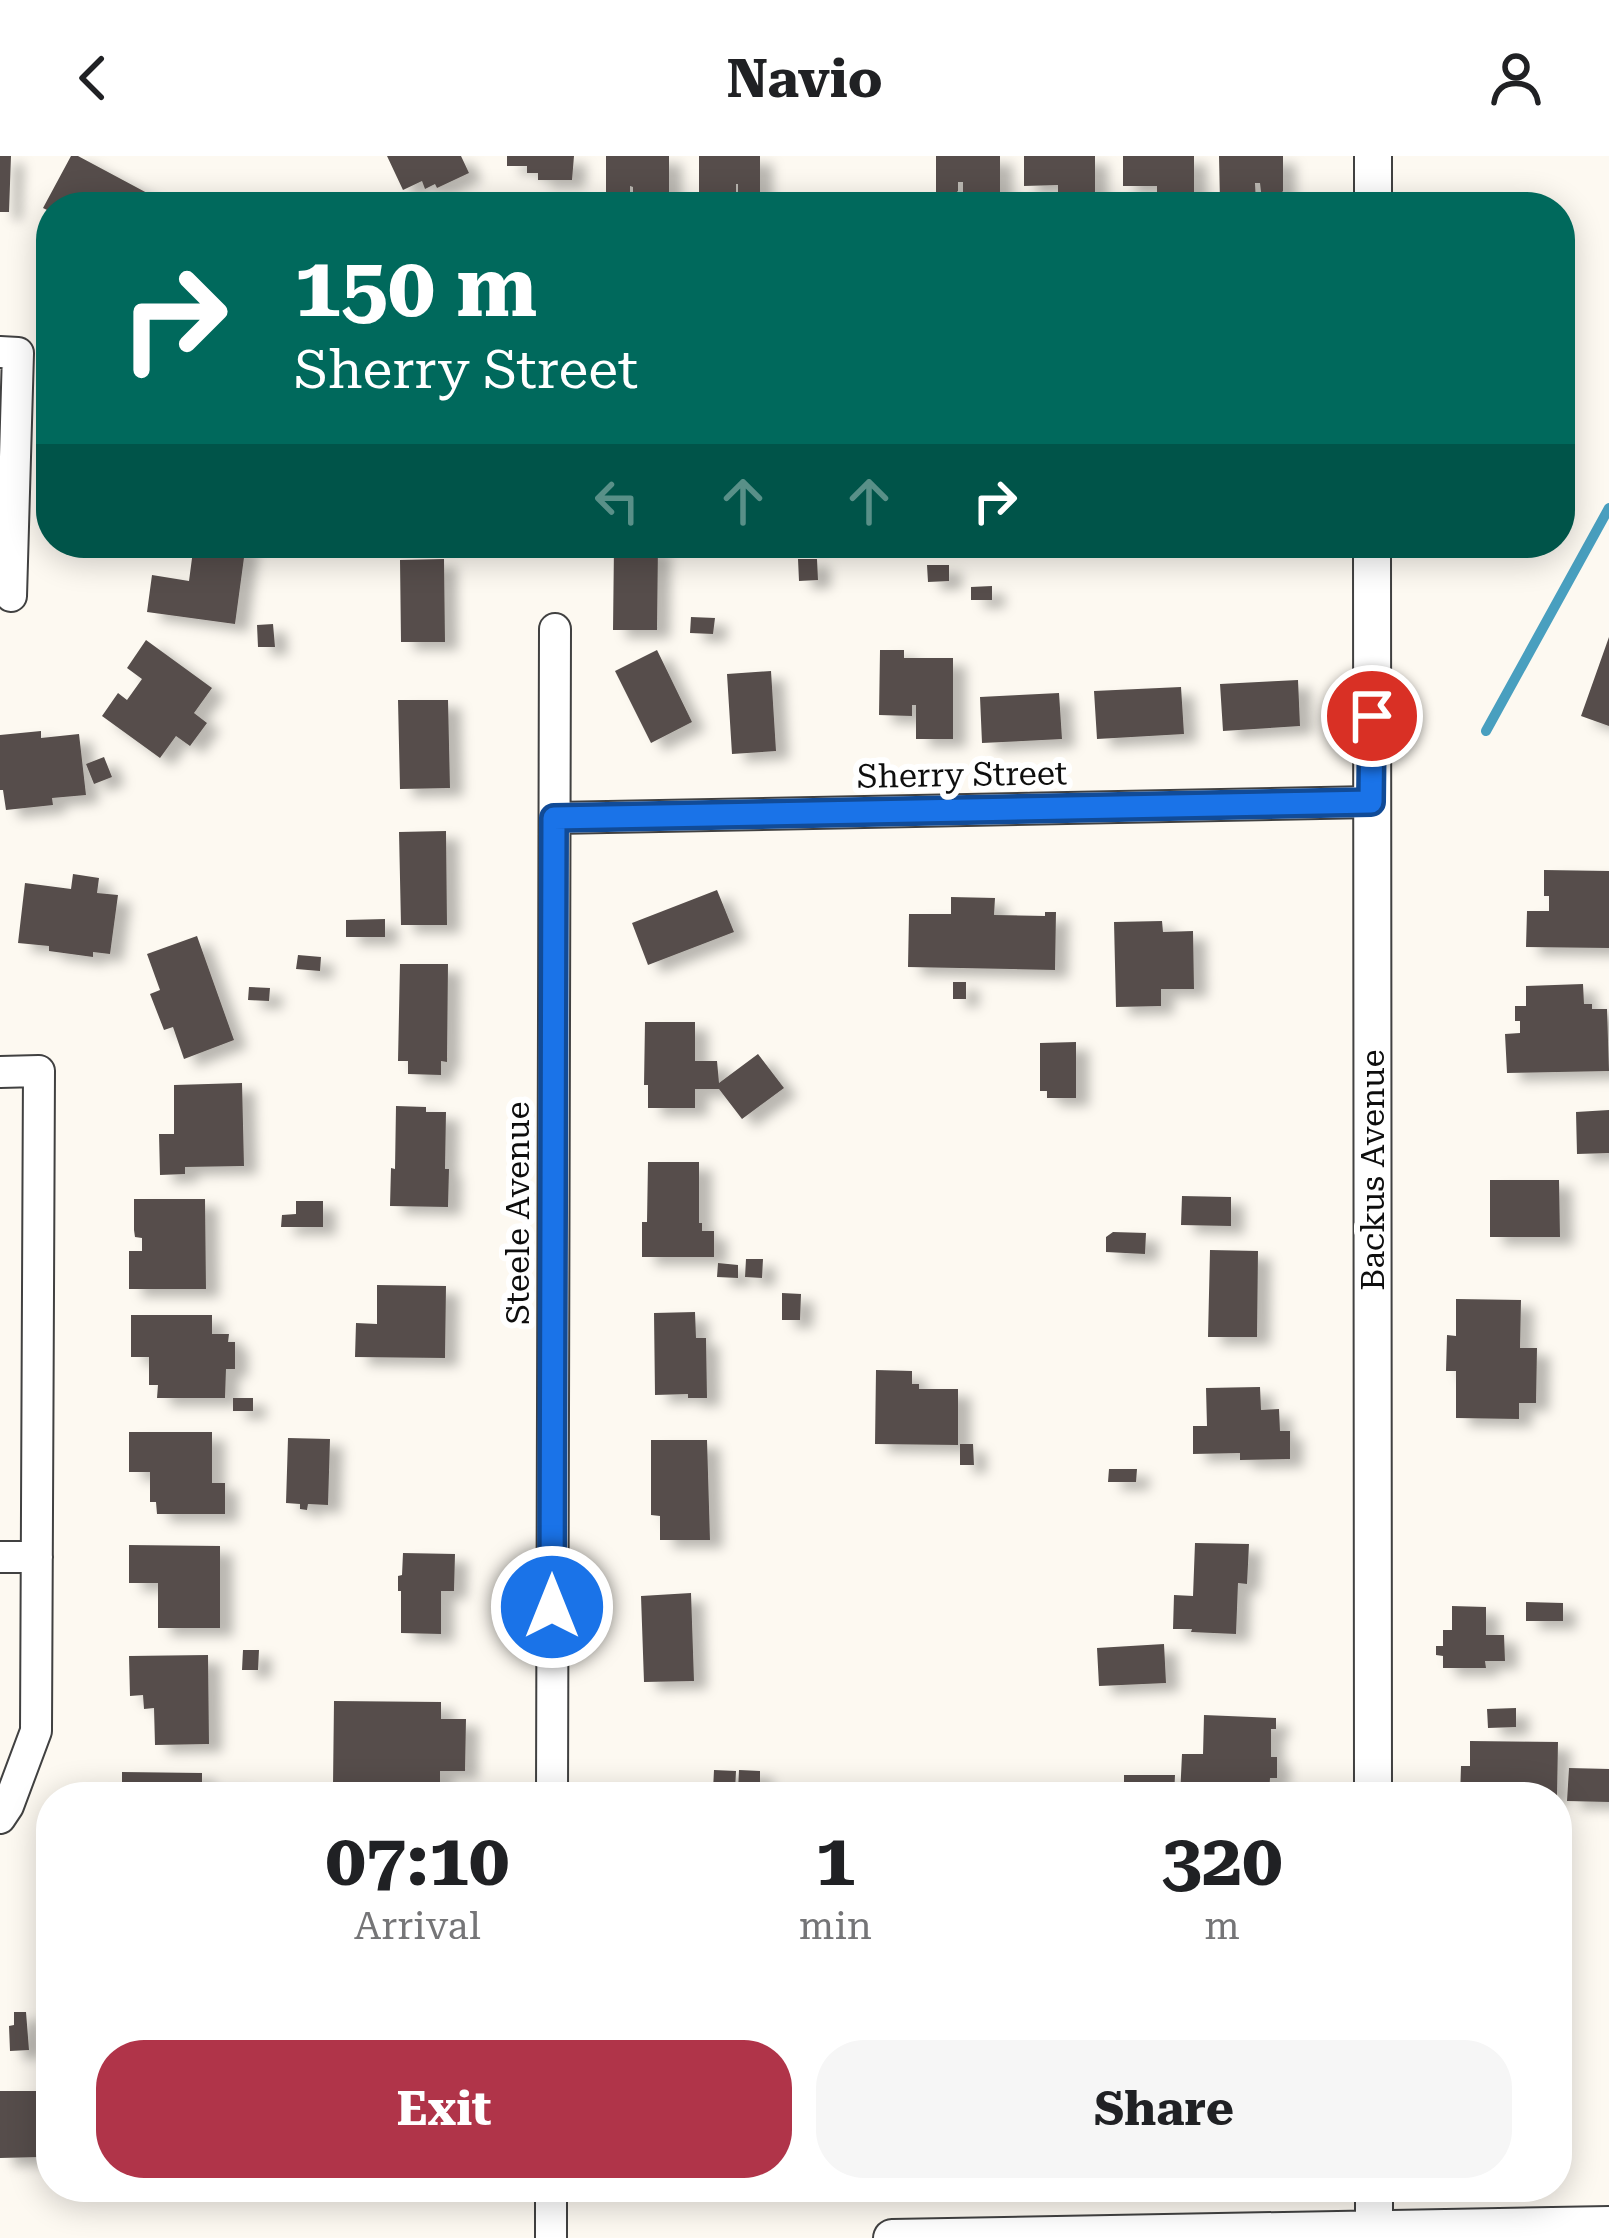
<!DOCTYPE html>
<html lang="en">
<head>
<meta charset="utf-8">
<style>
  :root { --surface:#fff; --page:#f6f6f6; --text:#202124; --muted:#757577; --accent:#b03449 }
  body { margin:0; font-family:"Roboto Serif",serif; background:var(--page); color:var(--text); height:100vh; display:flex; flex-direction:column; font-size:45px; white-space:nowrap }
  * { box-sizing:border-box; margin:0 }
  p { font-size:39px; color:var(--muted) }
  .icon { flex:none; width:66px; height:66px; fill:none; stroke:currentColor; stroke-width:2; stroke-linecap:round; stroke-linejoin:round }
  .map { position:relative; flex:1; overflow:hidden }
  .details { position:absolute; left:36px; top:1626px; width:1536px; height:420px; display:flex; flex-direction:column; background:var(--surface); border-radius:48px; box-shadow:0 6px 30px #0003 }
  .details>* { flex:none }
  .banner { position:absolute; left:36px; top:36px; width:1539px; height:366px; border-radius:48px; box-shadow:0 6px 30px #0003; background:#00695c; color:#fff; overflow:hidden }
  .pin { position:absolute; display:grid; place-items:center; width:102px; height:102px; color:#fff; margin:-51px; border:6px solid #fff; border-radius:50%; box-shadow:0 3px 12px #0007 }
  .me { position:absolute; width:132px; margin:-66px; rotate:0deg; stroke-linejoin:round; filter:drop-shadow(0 0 9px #0008) }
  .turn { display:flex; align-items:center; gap:42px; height:252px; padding:0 60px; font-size:54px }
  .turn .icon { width:156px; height:156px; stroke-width:2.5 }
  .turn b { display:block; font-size:84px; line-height:102px }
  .lanes { display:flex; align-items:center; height:114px; padding:0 60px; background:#0003; justify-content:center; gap:60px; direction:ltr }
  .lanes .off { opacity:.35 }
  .eta { display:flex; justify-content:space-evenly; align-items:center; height:204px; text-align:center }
  .eta b { font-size:72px; font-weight:700; line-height:84px }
  .button { display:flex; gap:24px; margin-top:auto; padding:24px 60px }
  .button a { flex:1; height:138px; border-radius:48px; background:var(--accent); color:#fff; font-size:48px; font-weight:700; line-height:138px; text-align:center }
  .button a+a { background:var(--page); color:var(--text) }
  header { display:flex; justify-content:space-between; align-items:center; height:156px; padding:0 60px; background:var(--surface); font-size:54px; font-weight:700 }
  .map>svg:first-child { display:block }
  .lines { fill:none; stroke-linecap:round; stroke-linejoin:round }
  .stream { stroke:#499fbf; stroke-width:10 }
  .building { fill:#564e4b; filter:url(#shadow) }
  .minor-casing { stroke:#414141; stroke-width:34 }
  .tertiary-casing { stroke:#414141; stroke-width:40 }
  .minor { stroke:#fff; stroke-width:30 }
  .tertiary { stroke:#fff; stroke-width:36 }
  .route-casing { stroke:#114b97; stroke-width:30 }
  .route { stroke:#1a73e8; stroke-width:21 }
  .labels { text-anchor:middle; stroke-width:12; stroke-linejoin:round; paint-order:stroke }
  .street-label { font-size:33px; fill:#0e0e0e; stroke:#fff }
</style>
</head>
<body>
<header><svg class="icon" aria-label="back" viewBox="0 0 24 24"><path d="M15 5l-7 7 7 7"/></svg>Navio<svg class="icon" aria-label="person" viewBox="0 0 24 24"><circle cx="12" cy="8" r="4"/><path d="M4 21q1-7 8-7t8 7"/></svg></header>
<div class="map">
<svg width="1609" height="2082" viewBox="0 0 1609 2082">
  <defs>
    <filter id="shadow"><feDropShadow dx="13" dy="8" stdDeviation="6" flood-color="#0004"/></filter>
  </defs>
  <rect width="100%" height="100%" fill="#fdf9f1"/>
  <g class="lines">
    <path class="stream" d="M1486 575 1609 352"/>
  </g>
  <path class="building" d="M0 0H11L9 56H0Z
    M71 0H78L149 38 143 51H51V56L43 52Z
    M387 0H461L469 17 437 32 435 28 425 33 422 25 403 34Z
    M507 0H574L572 24H538V17H527V10H507Z
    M606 0H669V51H633V31L630 30V41L623 49H611L606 41Z
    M699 0H760V44L738 43V28H736V49H699Z
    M936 0H1000V46L963 47V26H958V35L951 41 941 40 936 36Z
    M1024 0H1095V50H1058V29L1024 30Z
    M1123 0H1194V50H1157V30H1123Z
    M1219 0H1283V35L1279 40 1266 39 1261 36 1260 27H1255L1256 46H1220Z
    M194 387H246L235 468 147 456 152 419 189 425Z
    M614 390H658L657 474H613Z
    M444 403 445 486H401L400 404Z
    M798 403H817L818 424 799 425Z
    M927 409H949V425L928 426Z
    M992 430V444H971V431Z
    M691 461 715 462 713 478 690 477Z
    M273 468 275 491H258L257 469Z
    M1609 481V570L1581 560Z
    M146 484 212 532 194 557 207 567 190 590 176 580 160 602 102 560 118 537 127 544 142 523 127 512Z
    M657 494 692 566 651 587 615 515Z
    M880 494H904V502H953V583H916V549H912V560L879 559Z
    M771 515 776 595 732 598 727 518Z
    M1298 524 1300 570 1223 575 1220 528Z
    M1181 531 1184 578 1097 583 1094 535Z
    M1059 537 1062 583 982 587 980 541Z
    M398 544H448L450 632 400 633Z
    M41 575V582L79 578 86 639 52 642 53 649 6 654 3 634H0V579Z
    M104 601 112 621 94 628 86 608Z
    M446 675 447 769H401L399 676Z
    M1544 714 1609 715V792L1526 791 1527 755H1549V740H1544Z
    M73 718 99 722 97 737 118 739 110 798 93 796V801L49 795V790L18 787 25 727 71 733Z
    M717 734 734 776 648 809 632 767Z
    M951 741 995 742 994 759 1045 760V756H1056L1055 814 908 811 909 758H951Z
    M385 763V781H346V764Z
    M1162 765 1163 776 1193 775 1194 833H1161V850L1116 851 1114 766Z
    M197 780 234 884 184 903 173 871 164 874 150 838 160 834 147 798Z
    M298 799 321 801 320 815 296 813Z
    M400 808H448L447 906 441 905V919L408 918V905H398Z
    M953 826H966V843H953Z
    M1583 828 1584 848H1592V853H1607L1609 915 1507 917 1505 878 1520 877V865H1515V850H1526V830Z
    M249 831 270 832 269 845 248 844Z
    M645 866H695V905H717L719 927 758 898 784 932 742 963 719 933H695V952H648V929H644Z
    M1076 886V942H1047V935H1040V887Z
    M242 927 244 1010 185 1011V1018L160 1019 159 978H174V929Z
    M396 950 426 951V956H446L445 1013H449L448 1051 390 1050 391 1012 395 1013Z
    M1609 954V997L1577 998 1576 956Z
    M648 1006H699V1067H702V1075H714V1101H642V1066H647Z
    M1490 1024H1559L1560 1081H1490Z
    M1182 1040 1231 1041V1070L1181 1069Z
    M134 1043H205L206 1133H129V1095H142V1082L135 1081 134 1074Z
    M296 1045H323V1071H281L282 1059 296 1058Z
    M1113 1076 1146 1077 1145 1098 1106 1096V1081Z
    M1210 1094 1258 1095 1257 1181H1208Z
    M746 1103H763L762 1122 745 1121Z
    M718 1107 738 1109V1122L717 1121Z
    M377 1129 446 1130 445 1202 355 1201 356 1167 377 1168Z
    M782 1137 801 1138 800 1164H782Z
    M1456 1143 1521 1144 1520 1192H1537L1536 1247H1519V1263L1456 1262V1215H1446L1447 1179 1456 1180Z
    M695 1156 696 1182H706L707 1242H688V1238L655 1239 654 1157Z
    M131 1159H212V1178H229L228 1186H235V1213H226L225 1242H157L158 1229H149V1201H131Z
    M876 1214 912 1215V1228H919V1233H958V1289L875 1288Z
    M1260 1231 1261 1254 1279 1253 1280 1275H1290V1303L1240 1304V1297L1193 1298V1270H1207L1206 1232Z
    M233 1242H253V1255H233Z
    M129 1276H212V1327H225V1358H157L156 1346H150V1316H129Z
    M288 1282 330 1283 328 1349 308 1348 307 1354 300 1353V1348L286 1347Z
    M651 1284H707L710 1384H660V1360L651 1359Z
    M960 1288H973L974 1309H960Z
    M1109 1313H1137L1136 1326H1108Z
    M1195 1387 1249 1388 1247 1428 1238 1427 1236 1478 1191 1476 1192 1473H1173L1174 1439 1193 1440Z
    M129 1389 220 1390V1472H158V1427H129Z
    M403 1397 455 1398 454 1435H441V1478L401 1477V1435H398V1420L402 1419Z
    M691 1437 694 1525 644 1526 641 1440Z
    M1526 1446 1563 1447V1465H1526Z
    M1452 1450 1486 1451V1479H1504L1505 1505H1485L1486 1512H1443V1500L1436 1499V1490H1443V1474H1452Z
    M1164 1488 1166 1527 1099 1530 1097 1492Z
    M243 1494H259L258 1514H242Z
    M208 1499 209 1588 155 1589 154 1552 144 1553 143 1539 130 1540 129 1500Z
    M334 1545 441 1546V1563H466L465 1615H440V1630L333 1629Z
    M1516 1552V1571L1488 1572 1487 1553Z
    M1204 1559 1276 1562V1573H1271V1601H1277V1622H1270L1269 1641H1180L1182 1598H1203Z
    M1470 1585 1558 1586 1557 1641H1460L1461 1610H1470Z
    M1569 1612 1609 1613V1646L1567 1645Z
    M714 1614 736 1615 735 1635 713 1634Z
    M739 1614 760 1615V1635L738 1634Z
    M122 1616 202 1617V1627H239V1641H122Z
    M1124 1619H1175L1174 1641H1124Z
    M14 1856H26L29 1894 10 1895 9 1870 14 1869Z
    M0 1935H41V2001L0 2002Z"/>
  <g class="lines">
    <defs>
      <path id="minor" d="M0 196 18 197 11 440
        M555 662 1371 646
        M0 916 39 915 36 1575 8 1650 0 1662
        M0 1401H37
        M552 1641 555 473
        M551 2082V2031"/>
      <path id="tertiary" d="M1373 51V0
        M1372 387 1373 1641
        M1374 2031V2082
        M892 2082 1609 2069"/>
    </defs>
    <use href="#minor" class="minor-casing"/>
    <use href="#tertiary" class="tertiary-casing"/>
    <use href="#minor" class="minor"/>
    <use href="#tertiary" class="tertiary"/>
  </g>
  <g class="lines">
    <defs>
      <path id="route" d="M552 1451 554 662 1371 646 1372 560"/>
    </defs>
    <use href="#route" class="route-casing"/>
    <use href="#route" class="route"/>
  </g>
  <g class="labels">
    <g class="street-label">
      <text transform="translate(962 618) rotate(-1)" y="12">Sherry Street</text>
      <text transform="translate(1372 1014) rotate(-90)" y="12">Backus Avenue</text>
      <text transform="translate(517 1057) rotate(-90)" y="12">Steele Avenue</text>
    </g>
  </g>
</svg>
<div class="pin" style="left:1372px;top:560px;background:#d93025"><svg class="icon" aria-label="arrive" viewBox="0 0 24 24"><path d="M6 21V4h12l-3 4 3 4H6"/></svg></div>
<svg class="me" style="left:552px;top:1451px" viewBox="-20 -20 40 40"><circle r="17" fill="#1a73e8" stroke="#fff" stroke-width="3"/><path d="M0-11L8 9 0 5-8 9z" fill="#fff"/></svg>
<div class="banner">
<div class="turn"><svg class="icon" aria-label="right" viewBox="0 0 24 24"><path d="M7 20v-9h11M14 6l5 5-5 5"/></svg><div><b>150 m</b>Sherry Street</div></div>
<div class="lanes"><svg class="icon off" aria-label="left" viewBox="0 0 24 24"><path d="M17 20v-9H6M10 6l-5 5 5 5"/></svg><svg class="icon off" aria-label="ahead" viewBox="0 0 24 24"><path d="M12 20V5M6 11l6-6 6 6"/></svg><svg class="icon off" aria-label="ahead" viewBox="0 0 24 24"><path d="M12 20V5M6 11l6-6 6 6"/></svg><svg class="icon" aria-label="right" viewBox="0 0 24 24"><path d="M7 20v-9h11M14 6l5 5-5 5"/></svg></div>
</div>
<section class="details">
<div class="eta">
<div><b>07:10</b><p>Arrival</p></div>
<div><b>1</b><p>min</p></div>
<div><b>320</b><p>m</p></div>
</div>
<div class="button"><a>Exit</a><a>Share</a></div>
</section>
</div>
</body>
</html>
